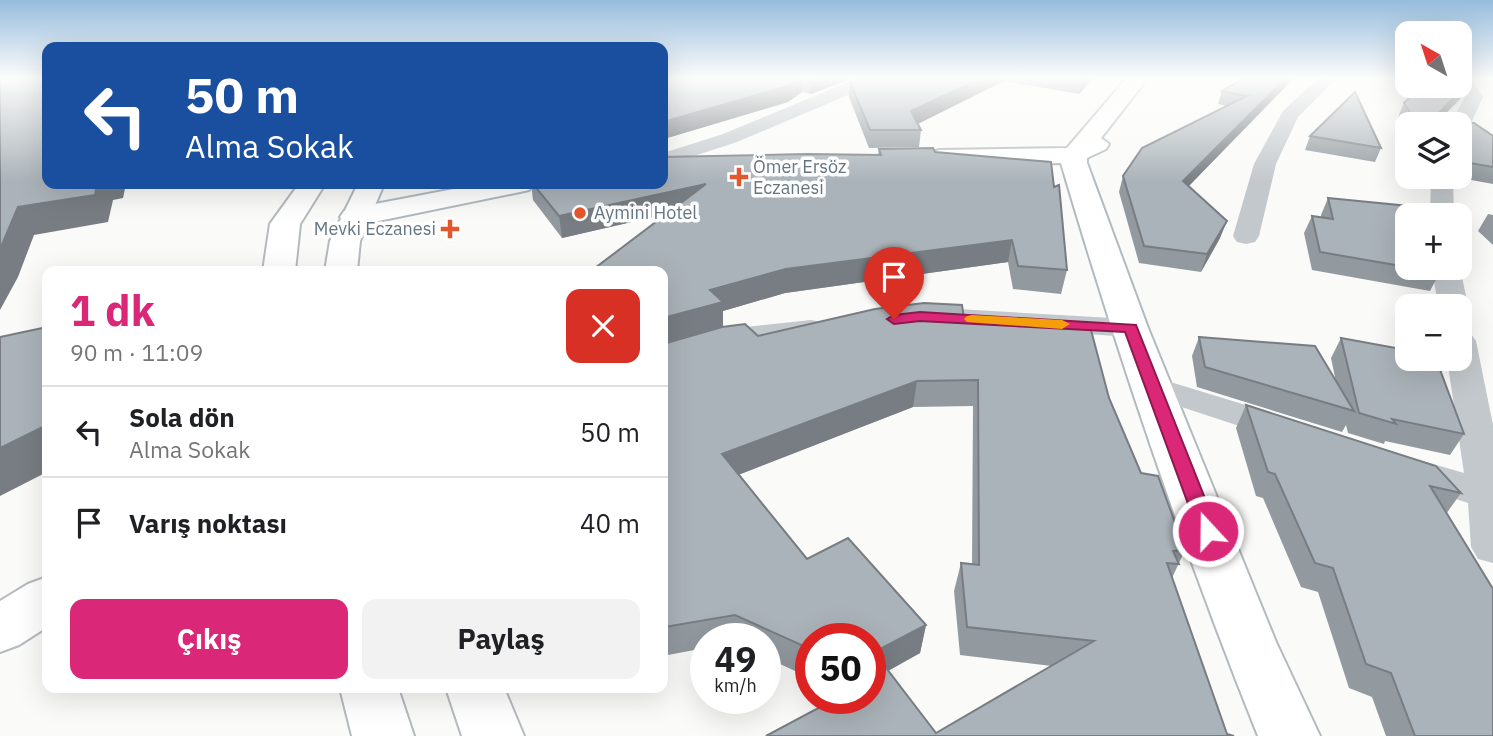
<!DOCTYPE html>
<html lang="tr">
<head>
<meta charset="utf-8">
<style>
  :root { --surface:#fff; --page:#f2f2f2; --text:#202124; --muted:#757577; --line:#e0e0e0; --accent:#db2777 }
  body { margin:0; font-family:"IBM Plex Sans",sans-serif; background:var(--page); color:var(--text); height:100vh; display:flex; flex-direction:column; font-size:26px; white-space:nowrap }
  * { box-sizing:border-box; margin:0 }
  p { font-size:23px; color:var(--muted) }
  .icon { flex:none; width:38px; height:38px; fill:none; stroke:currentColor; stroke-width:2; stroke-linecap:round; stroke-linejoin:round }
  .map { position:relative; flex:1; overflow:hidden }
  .side { position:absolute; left:42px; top:266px; width:626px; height:427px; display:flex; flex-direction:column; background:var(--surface); border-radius:14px; box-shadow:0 7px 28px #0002 }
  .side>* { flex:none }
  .hud { position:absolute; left:42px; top:42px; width:626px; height:147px; border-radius:14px; box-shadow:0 7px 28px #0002; background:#1a4fa0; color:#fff; overflow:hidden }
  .needle { width:46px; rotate:321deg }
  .controls { position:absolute; left:1395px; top:21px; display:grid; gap:14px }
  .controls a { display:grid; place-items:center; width:77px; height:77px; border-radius:14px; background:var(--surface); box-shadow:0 7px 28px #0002; font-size:35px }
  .speed { position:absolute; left:690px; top:623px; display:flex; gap:14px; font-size:35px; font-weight:700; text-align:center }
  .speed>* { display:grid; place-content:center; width:91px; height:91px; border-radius:50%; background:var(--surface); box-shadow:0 7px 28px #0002; line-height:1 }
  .speed small { font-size:18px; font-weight:400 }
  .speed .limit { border:10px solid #d22; background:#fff; color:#111 }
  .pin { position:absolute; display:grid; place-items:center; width:60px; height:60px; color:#fff; margin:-72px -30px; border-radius:50% 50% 50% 0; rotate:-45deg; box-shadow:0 0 7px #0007 }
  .pin .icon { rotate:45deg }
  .me { position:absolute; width:77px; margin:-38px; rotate:339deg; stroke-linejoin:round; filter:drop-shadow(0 0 5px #0008) }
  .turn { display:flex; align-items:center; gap:24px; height:147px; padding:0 28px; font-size:32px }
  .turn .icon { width:91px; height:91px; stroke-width:2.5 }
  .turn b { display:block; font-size:49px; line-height:60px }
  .round { display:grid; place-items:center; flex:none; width:74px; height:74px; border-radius:14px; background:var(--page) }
  .headline { display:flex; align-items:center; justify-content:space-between; height:119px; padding:0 28px }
  h1 { font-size:42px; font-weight:800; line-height:52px; color:var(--accent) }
  .button { display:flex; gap:14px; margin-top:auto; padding:14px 28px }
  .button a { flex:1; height:80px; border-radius:14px; background:var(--accent); color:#fff; font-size:28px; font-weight:800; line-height:80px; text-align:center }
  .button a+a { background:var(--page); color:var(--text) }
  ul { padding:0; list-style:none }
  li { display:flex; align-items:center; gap:21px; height:91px; padding:0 28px; border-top:2px solid var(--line) }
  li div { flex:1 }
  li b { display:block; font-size:26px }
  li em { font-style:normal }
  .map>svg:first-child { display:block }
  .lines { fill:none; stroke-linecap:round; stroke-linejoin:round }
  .secondary-casing { stroke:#b3babf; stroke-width:4 }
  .primary-casing { stroke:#b5babe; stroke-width:4 }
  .minor { fill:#c3c8cc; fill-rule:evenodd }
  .secondary { fill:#fff; fill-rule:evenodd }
  .primary { fill:#fff; fill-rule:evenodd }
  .wall { fill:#929a9f; fill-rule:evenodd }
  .shaded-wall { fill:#777d82 }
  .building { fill:#aab3b9; stroke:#777d82; stroke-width:2; fill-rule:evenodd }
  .route { fill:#db2777; stroke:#8e194d; stroke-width:2 }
  .slow { fill:#f59e0b }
  .poi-dot { fill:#e4572e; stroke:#fff; stroke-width:2.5 }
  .labels { text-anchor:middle; stroke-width:7; stroke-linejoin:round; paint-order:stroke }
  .far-poi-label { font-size:18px; fill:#657683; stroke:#fff; text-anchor:start }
</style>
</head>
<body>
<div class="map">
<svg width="1493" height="736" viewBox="0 0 1493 736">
  <rect width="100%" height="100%" fill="#fafaf8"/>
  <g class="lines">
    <defs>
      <path id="secondary" d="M1126 79H1147L1101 138 1109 144 1106 149 1087 158V163L1148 328 1276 642 1320 736H1258C1183 549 1118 356 1061 163L939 166 930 163 926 158 930 153 939 150 1067 148Z
        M480 184H533L529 190 520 192 354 226 344 223 340 217 344 211 354 208Z"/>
      <path id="primary" d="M299 184H325L300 224 295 271H263L270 224Z
        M358 184H384L360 241 357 271H325L330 241Z
        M47 577V627L19 645 0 652V601L28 584Z
        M340 688H398L414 736H352Z
        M446 688H504L524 736H462Z"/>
    </defs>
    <use href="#secondary" class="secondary-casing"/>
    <use href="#primary" class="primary-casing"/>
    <path class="minor" d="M856 79H879L876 83 737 142 663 166V153L723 134Z
      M1317 79H1336L1298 117 1276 164 1259 236 1255 242 1246 244 1237 242 1233 236 1254 164 1283 111Z
      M1460 79H1470L1483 97 1470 125 1467 129 1460 131V124H1450L1465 97 1457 86H1460Z
      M1431 177H1453L1454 215H1430Z
      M1460 267 1468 306 1460 313V306H1438L1432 268Z
      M923 307 1130 319 1141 321 1146 328 1141 335 1130 337 912 322 908 316 912 310Z
      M811 320 822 322 827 329 822 336 722 349 663 367V346L718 330Z
      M1460 331 1471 334 1476 341 1493 425V563L1478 559 1471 547 1468 503 1395 479 1390 470 1395 461 1409 457 1464 473 1447 359H1460Z
      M1154 377 1298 421 1303 429 1298 437 1285 441 1142 394 1137 387 1142 380Z"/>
    <use href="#secondary" class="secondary"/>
    <use href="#primary" class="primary"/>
  </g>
  <path class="wall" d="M663 79H850L811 94 802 92 788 102 663 139Z
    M857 79H1093L1079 94 1004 81 918 124 921 130 919 147 869 148 849 97 850 82Z
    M1242 79H1293L1189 186 1220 238 1201 272 1139 263 1119 192 1123 176 1227 106 1218 104 1222 91Z
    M1460 79H1465L1468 83 1462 97 1438 121 1474 123 1493 136V184L1455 177H1460V124H1407V134L1398 117 1404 103 1422 86H1460Z
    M1310 136 1381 148 1375 162 1305 150Z
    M879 149 935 152 1054 187 1067 270 1061 294 1013 289 1008 262 785 293 723 311V327L758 336 964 319 1109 398 1141 473 1185 550 1172 578 1227 734 766 736 870 698V639H810V678L765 657V639H705V648L668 655 663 647V344L699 333 663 343V271L666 214 562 238 533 200 531 184H663L878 155ZM973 406 972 564 961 563 954 591 960 655 1052 666 936 733 888 671 920 653 926 625 807 559 739 474 913 407Z
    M1328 198 1407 215V268H1438L1440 272 1430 291 1312 270 1304 233 1312 216 1321 217V215Z
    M1488 214 1493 215V245L1478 231Z
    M1199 337 1336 382 1331 358 1341 338 1464 434 1450 455 1385 441 1384 444 1348 433 1346 425 1342 432 1197 387 1192 356Z
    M1246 405 1461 493 1446 514 1493 736H1386L1372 697 1349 688 1318 592 1301 587 1263 498 1256 496 1236 428Z"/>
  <path class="shaded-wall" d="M799 79H802V92L788 102 664 139 663 122Z
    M812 79H850L811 94Z
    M980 79H1004V81L909 128 911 111Z
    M1083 79H1093L1079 94Z
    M1285 79H1293L1178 197 1183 181Z
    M1468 83 1462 97 1435 124 1432 120Z
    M97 184H126L123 198 113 200 108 222 34 235 18 277 0 310V249L18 207Z
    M706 184V205L562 238 559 216Z
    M1227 221 1220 238 1201 272 1207 254Z
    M1012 240 1008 262 785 293 723 311V327L663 343V318L710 290 786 269Z
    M917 381 913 407 723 481 722 454Z
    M47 425V472L0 496V448Z
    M926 625 920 653 875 678 874 652Z"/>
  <path class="building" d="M0 79H47V184H97L95 195 18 207 0 249Z
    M663 79H799L788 86 663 122Z
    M857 79H980L911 111 921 130H870L850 82Z
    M1242 79H1285L1183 181 1227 221 1207 254 1144 246 1123 176 1142 148 1247 96 1222 91Z
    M1460 79H1465L1468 83 1432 120 1474 123 1493 136V167L1464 162 1460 159V124H1417L1404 103 1422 86H1460Z
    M1355 92 1381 148 1310 136Z
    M933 148 935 152 1051 162 1054 187 1059 185 1067 270 1018 266 1012 240 786 269 710 290 723 302 663 318V271H591L706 184 559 216 533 184H663V157L807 154 881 155 879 149Z
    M1328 198 1409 206 1414 215H1407V267L1320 252 1312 216 1333 219Z
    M1413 268H1438L1440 272Z
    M924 303 962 305 964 319 1091 330 1109 398 1141 473 1158 476 1185 550 1173 551 1179 564 1167 563 1227 734 1234 736H766L837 698H870V681L875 678 870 675V639H810V649L735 615 665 627 663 623V362L668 360H663V344L722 327 745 324 758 336 875 309ZM978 380 979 565 961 563 967 627 1094 641 936 733 874 652 926 625 848 538 807 559 722 454 917 381Z
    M47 327V425L0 448V337Z
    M1199 337 1315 346 1354 411 1205 367Z
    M1341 338 1407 350V359H1436L1464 434 1392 419 1396 424 1359 413Z
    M1246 405 1436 466 1461 493 1430 486 1493 589V736H1415L1391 673 1366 664 1333 568 1315 563 1275 474 1268 472Z"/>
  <linearGradient id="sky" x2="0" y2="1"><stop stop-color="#96bcdc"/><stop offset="0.43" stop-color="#fdfdfc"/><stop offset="1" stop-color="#fdfdfc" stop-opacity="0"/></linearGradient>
  <rect width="1493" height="182" fill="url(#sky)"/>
  <path class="route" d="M920 312 1136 325 1218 531 1215 537 1208 539 1201 537 1198 531 1125 332 920 321 894 324 887 319 894 315Z"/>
  <path class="slow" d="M972 315 1062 320 1070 324 1062 329 967 322 964 319 967 316Z"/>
  <g class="poi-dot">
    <path d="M735.5 166.5h7v7h7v7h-7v7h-7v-7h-7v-7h7z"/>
    <circle cx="580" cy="213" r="7"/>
    <path d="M446.5 218.5h7v7h7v7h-7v7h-7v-7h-7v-7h7z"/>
  </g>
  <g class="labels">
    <g class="far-poi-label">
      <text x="753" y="173">Ömer Ersöz<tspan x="753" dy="21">Eczanesi</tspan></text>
      <text x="594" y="219">Aymini Hotel</text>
      <text x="436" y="235" text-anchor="end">Mevki Eczanesi</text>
    </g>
  </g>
</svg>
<div class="controls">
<a><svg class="needle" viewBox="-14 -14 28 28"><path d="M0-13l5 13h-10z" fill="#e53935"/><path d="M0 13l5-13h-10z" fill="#757577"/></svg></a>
<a><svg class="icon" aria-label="layers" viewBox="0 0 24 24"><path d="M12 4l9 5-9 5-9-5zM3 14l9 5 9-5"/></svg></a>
<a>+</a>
<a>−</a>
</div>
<div class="speed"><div>49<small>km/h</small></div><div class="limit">50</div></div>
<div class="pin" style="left:894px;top:319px;background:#d93025"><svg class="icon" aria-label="arrive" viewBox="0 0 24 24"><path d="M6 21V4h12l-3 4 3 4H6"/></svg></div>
<svg class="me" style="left:1208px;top:531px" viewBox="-20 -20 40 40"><circle r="17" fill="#db2777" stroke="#fff" stroke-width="3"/><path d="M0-11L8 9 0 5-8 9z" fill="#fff"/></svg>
<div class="hud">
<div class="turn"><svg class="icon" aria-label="left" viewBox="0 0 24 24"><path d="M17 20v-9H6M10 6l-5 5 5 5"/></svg><div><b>50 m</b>Alma Sokak</div></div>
</div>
<section class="side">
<div class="headline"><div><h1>1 dk</h1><p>90 m · 11:09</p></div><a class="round" style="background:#d93025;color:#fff"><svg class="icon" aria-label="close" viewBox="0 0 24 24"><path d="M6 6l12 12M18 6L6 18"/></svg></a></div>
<ul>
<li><svg class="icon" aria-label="left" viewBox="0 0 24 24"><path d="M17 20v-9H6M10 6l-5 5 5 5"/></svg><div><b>Sola dön</b><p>Alma Sokak</p></div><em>50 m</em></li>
<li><svg class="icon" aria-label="arrive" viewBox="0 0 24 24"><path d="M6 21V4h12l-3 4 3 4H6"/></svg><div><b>Varış noktası</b></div><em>40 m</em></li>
</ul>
<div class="button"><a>Çıkış</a><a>Paylaş</a></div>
</section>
</div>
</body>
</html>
